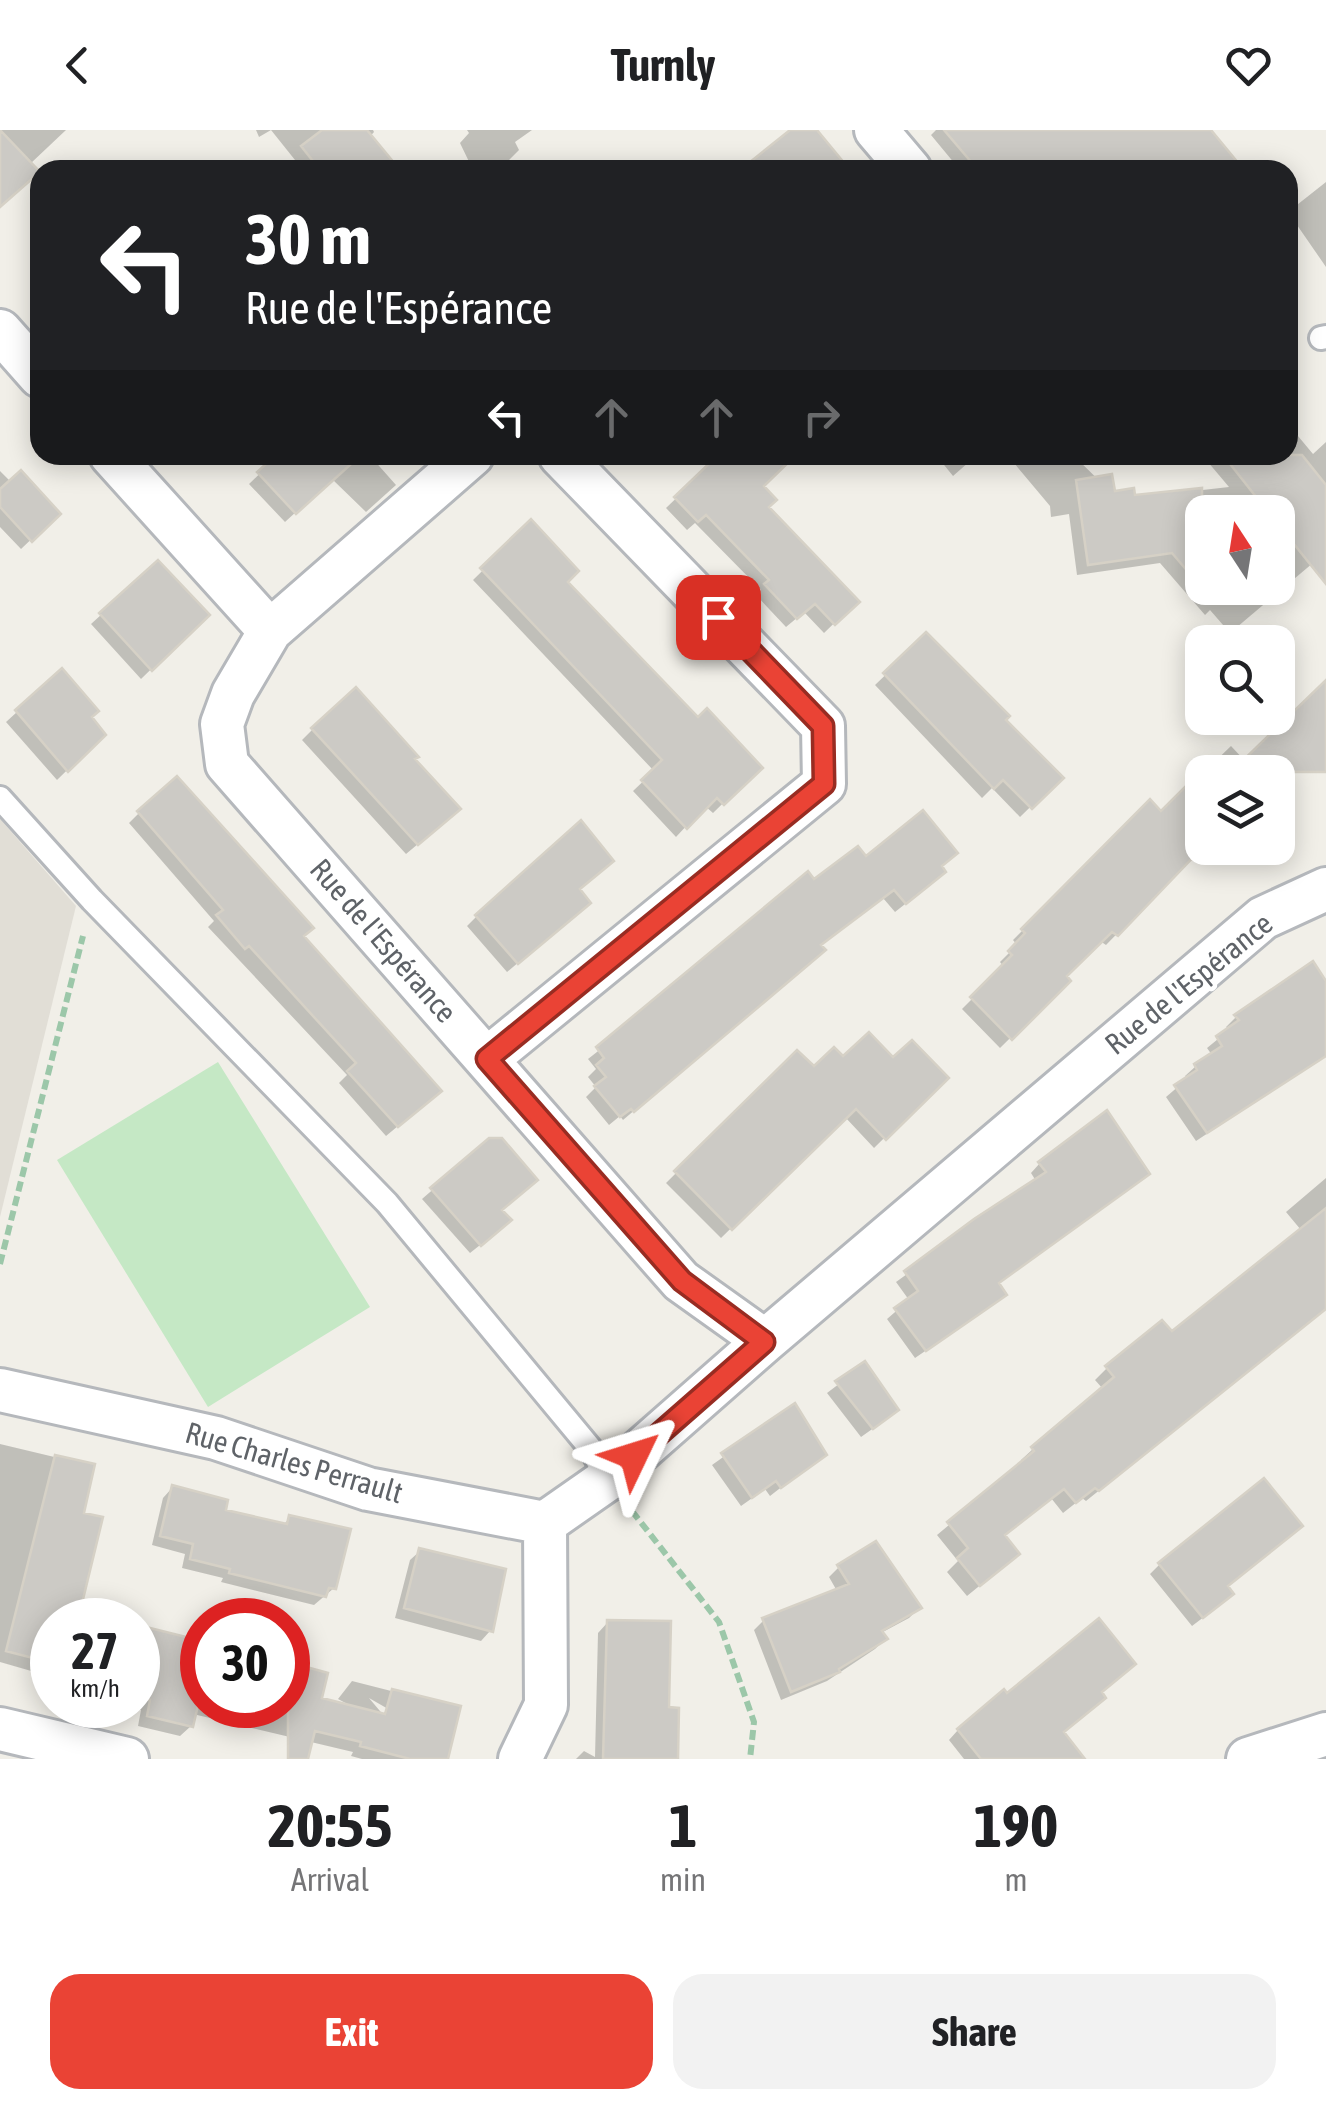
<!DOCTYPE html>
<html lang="en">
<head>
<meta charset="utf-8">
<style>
  :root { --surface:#fff; --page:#f2f2f2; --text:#202124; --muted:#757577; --accent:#ea4335 }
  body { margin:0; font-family:"Asap Condensed",sans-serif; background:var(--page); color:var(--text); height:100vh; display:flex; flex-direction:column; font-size:38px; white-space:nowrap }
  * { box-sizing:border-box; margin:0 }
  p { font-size:32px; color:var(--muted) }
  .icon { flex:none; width:55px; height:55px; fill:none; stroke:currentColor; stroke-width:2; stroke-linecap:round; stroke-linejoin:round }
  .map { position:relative; height:1629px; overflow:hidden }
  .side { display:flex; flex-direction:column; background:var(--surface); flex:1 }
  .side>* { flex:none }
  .top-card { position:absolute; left:30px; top:30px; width:1268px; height:305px; border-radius:30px; box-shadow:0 5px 25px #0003; background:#202124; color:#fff; overflow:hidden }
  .needle { width:65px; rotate:348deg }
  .controls { position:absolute; left:1185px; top:365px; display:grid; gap:20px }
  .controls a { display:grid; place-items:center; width:110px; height:110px; border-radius:20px; background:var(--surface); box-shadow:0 5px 25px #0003; font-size:50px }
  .speed { position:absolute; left:30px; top:1468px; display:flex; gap:20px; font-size:50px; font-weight:700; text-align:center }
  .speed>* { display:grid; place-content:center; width:130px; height:130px; border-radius:50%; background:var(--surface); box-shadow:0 5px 25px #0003; line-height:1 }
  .speed small { font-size:25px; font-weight:400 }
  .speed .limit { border:15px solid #d22; background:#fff; color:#111 }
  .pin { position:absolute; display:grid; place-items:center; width:85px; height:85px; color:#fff; margin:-42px; border-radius:20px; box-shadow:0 5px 15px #0006 }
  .me { position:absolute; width:110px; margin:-55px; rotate:49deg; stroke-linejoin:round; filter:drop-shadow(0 0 8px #0008) }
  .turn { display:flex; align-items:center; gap:35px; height:210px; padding:0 50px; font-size:45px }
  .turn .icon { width:130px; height:130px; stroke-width:2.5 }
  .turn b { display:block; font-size:70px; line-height:85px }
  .lanes { display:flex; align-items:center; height:95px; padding:0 50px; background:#0003; justify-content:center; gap:50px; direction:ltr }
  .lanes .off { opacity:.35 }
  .eta { display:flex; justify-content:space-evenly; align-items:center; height:170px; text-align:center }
  .eta b { font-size:60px; font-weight:700; line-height:70px }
  .primary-button { display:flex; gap:20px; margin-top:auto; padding:20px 50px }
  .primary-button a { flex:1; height:115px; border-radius:30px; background:var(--accent); color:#fff; font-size:40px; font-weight:700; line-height:115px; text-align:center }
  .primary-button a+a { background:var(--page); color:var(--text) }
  header { display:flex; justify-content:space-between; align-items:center; height:130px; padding:0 50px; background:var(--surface); font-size:45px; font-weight:700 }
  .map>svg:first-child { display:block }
  .education { fill:#e1ded6 }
  .green { fill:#c5e8c5 }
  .shadow { fill:#0003; fill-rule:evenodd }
  .building { fill:#cccac5; stroke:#d6d1c6; stroke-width:2.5 }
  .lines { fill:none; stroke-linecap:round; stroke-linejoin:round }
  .lane-casing { stroke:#b5b8bc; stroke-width:28 }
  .street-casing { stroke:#b5b8bc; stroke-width:48 }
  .path { stroke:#9cc7a9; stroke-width:6; stroke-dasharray:10 5; stroke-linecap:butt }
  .lane { stroke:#fff; stroke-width:22 }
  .street { stroke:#fff; stroke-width:42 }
  .route-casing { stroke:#982c22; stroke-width:25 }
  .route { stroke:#ea4335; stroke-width:18 }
  .labels { text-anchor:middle; stroke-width:9; stroke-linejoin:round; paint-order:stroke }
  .street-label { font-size:30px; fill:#5f6368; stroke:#fff }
</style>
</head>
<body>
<header><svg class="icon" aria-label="back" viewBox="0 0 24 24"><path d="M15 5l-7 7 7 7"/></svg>Turnly<svg class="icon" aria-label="heart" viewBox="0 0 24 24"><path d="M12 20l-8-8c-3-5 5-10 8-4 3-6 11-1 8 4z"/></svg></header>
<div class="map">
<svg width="1326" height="1629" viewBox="0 0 1326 1629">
  <rect width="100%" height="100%" fill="#f1efe8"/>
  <path class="education" d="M0 689 76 776 0 1087Z"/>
  <path class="green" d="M218 932 370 1177 208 1277 57 1030Z"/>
  <path class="shadow" d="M0 0H66L30 34 0 75Z
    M256 0H373L374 2 340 40H303L271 0 259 7Z
    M467 0H532L515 12 519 20 509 30 487 40H473L460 13 469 3Z
    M936 0H1208L1221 40H960L931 5Z
    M1326 52V137L1288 82Z
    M1288 294 1313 324 1326 312V422L1230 503 1210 480 1205 485 1160 433 1077 445 1069 384 1051 387 1050 376 1014 333 1022 325H1073L1113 364 1132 368 1229 357 1202 325H1288ZM1202 382H1278V458H1202Z
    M279 325H376L372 328 396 355 366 382 332 349 285 392 249 354Z
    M721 325H792L760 356 766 378 856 472 824 503 804 482 786 497 756 465 761 460 695 393 687 400 666 378Z
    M887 325H902L893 332Z
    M936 325H977L953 346Z
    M0 341 11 352 58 384 21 419 0 397Z
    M531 393 564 452 698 590 759 638 713 683 705 676 676 707 633 661 654 641 473 450Z
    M158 433 207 485 141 549 91 494Z
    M926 506 1060 648 1020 687 992 658 982 668 875 555Z
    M62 541 103 605 57 650 6 592Z
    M1326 554V641L1302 617 1276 642H1204L1231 616 1246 632Z
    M312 600 412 630 448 689 406 724 302 610Z
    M1202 644V717L1106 815 1100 811 1063 846 1068 851 1000 918 962 879 1004 837 1000 832 1017 815 1013 810 1150 673 1161 684Z
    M139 683 301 807 428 971 386 1006 339 953 347 945 208 797 214 791 129 693Z
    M866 730 939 737 933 752 895 782 883 768 819 816 813 829 623 990 620 986 609 995 586 967 596 957 588 947 596 939 588 929 814 752Z
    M577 760 578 782 507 842 467 796 477 786Z
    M1312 835 1326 856V925L1196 1011 1166 967 1187 949 1185 946 1196 936 1212 925 1207 918 1229 900 1226 897 1236 887Z
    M797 923 814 939 843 929 893 930 945 948 874 1018 845 987 721 1108 666 1053Z
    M490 1010 500 1081 499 1100 470 1123 422 1069Z
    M1040 1033 1147 1044 997 1154 1004 1165 994 1174 915 1228 887 1189 909 1170 896 1152 1036 1051 1031 1043Z
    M1326 1048V1178L1086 1371 1082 1368 1063 1383 1051 1368 1003 1407 1005 1435 967 1466 947 1442 958 1431 937 1405 1023 1333 1021 1330 1033 1319 1103 1259 1095 1250 1107 1238 1172 1205 1301 1100 1286 1082Z
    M864 1235 885 1290 861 1307 827 1263Z
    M795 1276 824 1324 770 1366 765 1359 741 1376 712 1335Z
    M0 1314 92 1336 81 1385 78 1483 107 1490H52V1547L0 1532Z
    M172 1358 223 1382 282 1396 290 1388 334 1458 314 1475 221 1452 223 1448 182 1438 185 1424 152 1415 163 1368Z
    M420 1421 490 1501 481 1511 395 1488 410 1430Z
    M1160 1434 1225 1457 1221 1474 1192 1496 1150 1444Z
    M839 1437 919 1478 909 1488 881 1503 885 1509 875 1519 827 1551 781 1570 754 1500 764 1490 837 1461 829 1447Z
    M608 1492 665 1629H576L584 1621 595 1627 598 1503Z
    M138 1498 202 1514V1575H288V1536L325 1545 319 1570 351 1576 338 1569 352 1551 458 1578 427 1629H362L351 1626 353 1622 193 1584 191 1596 180 1606 138 1596 141 1580 121 1575H138ZM369 1568 409 1591 385 1587Z
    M1100 1563 1061 1603 1060 1629H964L949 1610 958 1600Z"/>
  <path class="building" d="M0 0 40 42 0 77Z
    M322 0H367L400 40H320L301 16Z
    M790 0H817L850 40H740Z
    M944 0H1211L1244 40H978Z
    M276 325H361L296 384 257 342Z
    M718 325H796L764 356 777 370 769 377 860 472 835 495 815 474 797 489 764 454 769 450 706 385 698 392 674 367Z
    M1223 325H1302L1326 355V454L1278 394V382H1268Z
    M21 340 61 384 32 412 0 377V359Z
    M1112 344 1115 361 1134 358 1135 365 1202 358V458L1172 423 1088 435 1076 350Z
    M531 389 579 441 568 452 698 587 707 578 763 638 724 675 717 668 687 699 641 650 662 630 480 438Z
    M158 430 210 485 152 541 99 483Z
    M926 502 1010 586 1006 590 1064 648 1032 679 1003 650 994 659 883 543Z
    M62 538 99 581 92 587 106 605 68 642 15 580Z
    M1326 550V642H1231Z
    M356 557 419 627 415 629 461 679 418 715 311 598Z
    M1202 640V718L1118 806 1112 802 1067 846 1071 851 1012 910 970 867 1012 825 1008 821 1025 803 1021 799 1150 669 1161 681Z
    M177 646 314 798 304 806 442 961 398 997 347 941 356 933 249 816 245 819 216 785 223 780 137 681Z
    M923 680 958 723 942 736 946 742 906 774 894 760 821 815 826 820 634 982 631 979 620 987 594 956 606 947 596 935 604 928 596 917 808 741 814 749 858 716 866 726Z
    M581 690 614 731 580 759 591 773 518 834 475 785Z
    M1313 831 1326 851V926L1207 1003 1174 955 1197 940 1194 934 1222 916 1216 906 1239 890 1234 885Z
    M869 902 893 927 912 910 949 948 886 1010 856 979 732 1100 674 1041 797 920 814 936 834 917 843 926Z
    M1107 980 1150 1044 999 1153 1007 1165 926 1221 894 1178 918 1161 904 1141 974 1089 1046 1042 1038 1032Z
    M489 1008H502L538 1050 502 1080 512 1090 481 1116 430 1058Z
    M1326 1078V1179L1099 1361 1095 1358 1076 1373 1064 1359 1005 1405 1020 1424 980 1456 957 1428 968 1418 947 1392 1034 1321 1031 1317 1114 1247 1105 1236 1162 1190 1172 1201Z
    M865 1231 899 1280 873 1299 835 1251Z
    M795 1273 827 1325 781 1358 776 1351 752 1368 721 1323Z
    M55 1325 95 1334 84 1383 103 1387 78 1490H52V1533L6 1521Z
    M1264 1348 1303 1396 1228 1456 1234 1464 1203 1488 1158 1433Z
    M172 1355 228 1370 226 1380 287 1394 289 1385 351 1399 336 1459 329 1458 326 1467 249 1448 229 1443 230 1439 190 1429 193 1414 160 1406Z
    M876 1411 922 1478 882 1501 888 1509 839 1539 840 1542 791 1562 762 1488 849 1454 837 1435Z
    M419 1418 506 1439 493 1502 404 1478Z
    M1099 1488 1136 1534 1102 1562 1106 1568 1064 1602 1085 1629H981L957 1599 1004 1559 1007 1563Z
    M607 1490 671 1491 669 1577 679 1578 678 1629H603Z
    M138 1495 202 1511V1558L193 1597 147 1586 150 1570 138 1567Z
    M288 1532 328 1543 322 1568 385 1584 392 1559 461 1576 448 1629H410L360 1616 361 1612 315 1601 308 1629H288Z"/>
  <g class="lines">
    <defs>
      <path id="lane" d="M1321 208 1326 207
        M0 668 92 770 387 1073 591 1319 608 1349"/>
      <path id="street" d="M876 0 910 40
        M0 201 40 246
        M111 325 270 501 233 564 222 594 227 634 681 1151 765 1211 1263 788 1326 759
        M270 501 472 325
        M487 929 824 654 823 596 560 325
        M0 1260 216 1308 368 1359 545 1393 608 1349 765 1211
        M0 1599 127 1629
        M520 1629 546 1575 545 1393
        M1248 1629 1326 1604"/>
    </defs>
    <use href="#lane" class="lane-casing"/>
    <use href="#street" class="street-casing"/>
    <path class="path" d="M0 1134 83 806
      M632 1381 719 1492 754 1592 750 1629"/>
    <use href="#lane" class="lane"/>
    <use href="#street" class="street"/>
  </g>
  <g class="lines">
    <defs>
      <path id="route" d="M634 1326 764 1212 682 1151 487 929 824 654 823 596 718 487"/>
    </defs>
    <use href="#route" class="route-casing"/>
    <use href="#route" class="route"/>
  </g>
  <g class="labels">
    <g class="street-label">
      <text transform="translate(383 811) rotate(49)" y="10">Rue de l'Espérance</text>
      <text transform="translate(1189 854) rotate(-39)" y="10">Rue de l'Espérance</text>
      <text transform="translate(294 1333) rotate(16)" y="10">Rue Charles Perrault</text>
    </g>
  </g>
</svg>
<div class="controls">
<a><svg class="needle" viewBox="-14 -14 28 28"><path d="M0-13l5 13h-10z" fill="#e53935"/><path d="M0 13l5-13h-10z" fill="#757577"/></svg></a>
<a><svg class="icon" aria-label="search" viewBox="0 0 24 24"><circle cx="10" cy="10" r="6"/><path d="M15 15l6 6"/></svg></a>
<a><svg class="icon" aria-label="layers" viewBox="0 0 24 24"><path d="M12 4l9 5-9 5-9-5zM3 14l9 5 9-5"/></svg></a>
</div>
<div class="speed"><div>27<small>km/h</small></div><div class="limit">30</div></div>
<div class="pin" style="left:718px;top:487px;background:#d93025"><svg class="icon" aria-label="arrive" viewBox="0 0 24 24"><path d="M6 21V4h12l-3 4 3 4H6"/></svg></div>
<svg class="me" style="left:634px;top:1326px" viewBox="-20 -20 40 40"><path d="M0-17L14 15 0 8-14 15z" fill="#ea4335" stroke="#fff" stroke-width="4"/></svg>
<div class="top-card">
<div class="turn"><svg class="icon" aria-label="left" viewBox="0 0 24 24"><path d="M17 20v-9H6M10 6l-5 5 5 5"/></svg><div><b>30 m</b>Rue de l'Espérance</div></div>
<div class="lanes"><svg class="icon" aria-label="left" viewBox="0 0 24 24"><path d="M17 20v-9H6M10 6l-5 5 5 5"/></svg><svg class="icon off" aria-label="ahead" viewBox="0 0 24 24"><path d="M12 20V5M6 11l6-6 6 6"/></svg><svg class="icon off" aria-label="ahead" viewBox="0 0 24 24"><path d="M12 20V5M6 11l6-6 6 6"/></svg><svg class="icon off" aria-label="right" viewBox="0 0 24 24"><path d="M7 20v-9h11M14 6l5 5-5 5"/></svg></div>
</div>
</div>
<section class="side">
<div class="eta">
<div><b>20:55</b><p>Arrival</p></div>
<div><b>1</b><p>min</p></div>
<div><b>190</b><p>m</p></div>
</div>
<div class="primary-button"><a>Exit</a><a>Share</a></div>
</section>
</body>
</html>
